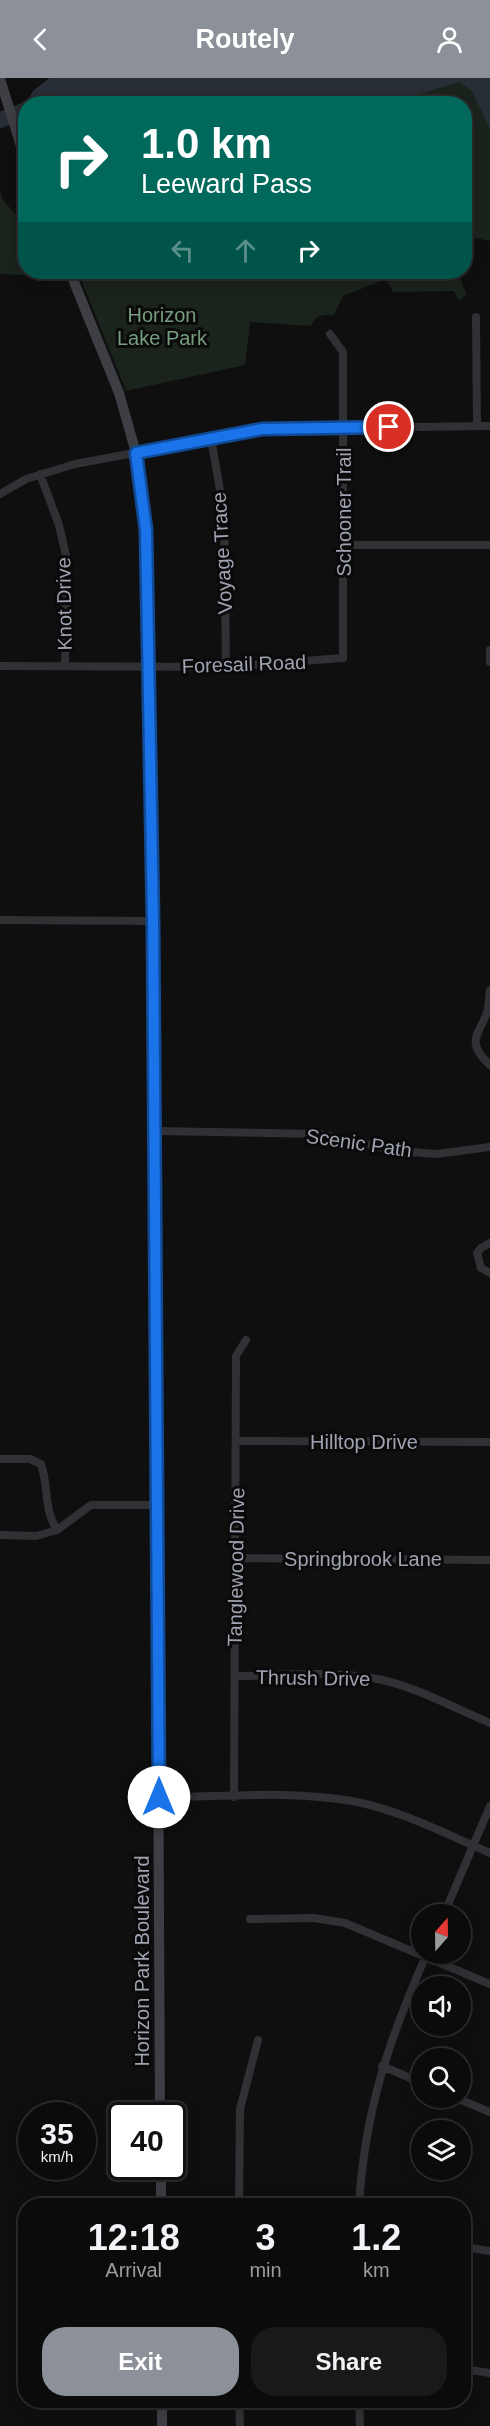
<!DOCTYPE html>
<html lang="en">
<head>
<meta charset="utf-8">
<style>
  :root { --surface:#0b0b0c; --page:#19191a; --text:#f1f3f6; --muted:#9a9b9d; --line:#2b2b2d; --accent:#8c9099 }
  body { margin:0; font-family:Arial,sans-serif; background:var(--page); color:var(--text); height:100vh; display:flex; flex-direction:column; font-size:22px; white-space:nowrap }
  * { box-sizing:border-box; margin:0 }
  p { font-size:20px; color:var(--muted) }
  .icon { flex:none; width:33px; height:33px; fill:none; stroke:currentColor; stroke-width:2; stroke-linecap:round; stroke-linejoin:round }
  .map { position:relative; flex:1; overflow:hidden }
  .sheet { position:absolute; left:18px; top:2120px; width:453px; height:210px; display:flex; flex-direction:column; background:var(--surface); border-radius:24px; box-shadow:0 3px 15px #0003,0 0 0 2px var(--line) }
  .sheet>* { flex:none }
  .guide { position:absolute; left:18px; top:18px; width:454px; height:183px; border-radius:24px; box-shadow:0 3px 15px #0003,0 0 0 2px var(--line); background:#00695c; color:#fff; overflow:hidden }
  .needle { width:39px; rotate:20deg }
  .controls { position:absolute; left:411px; top:1826px; display:grid; gap:12px }
  .controls a { display:grid; place-items:center; width:60px; height:60px; border-radius:50%; background:var(--surface); box-shadow:0 3px 15px #0003,0 0 0 2px var(--line); font-size:30px }
  .speed { position:absolute; left:18px; top:2024px; display:flex; gap:12px; font-size:30px; font-weight:700; text-align:center }
  .speed>* { display:grid; place-content:center; width:78px; height:78px; border-radius:50%; background:var(--surface); box-shadow:0 3px 15px #0003,0 0 0 2px var(--line); line-height:1 }
  .speed small { font-size:15px; font-weight:400 }
  .speed .limit { border:3px solid #111; border-radius:9px; background:#fff; color:#111 }
  .pin { position:absolute; display:grid; place-items:center; width:51px; height:51px; color:#fff; margin:-26px; border:3px solid #fff; border-radius:50%; box-shadow:0 2px 6px #0007 }
  .me { position:absolute; width:66px; margin:-33px; rotate:0deg; stroke-linejoin:round; filter:drop-shadow(0 0 4px #0008) }
  .turn { display:flex; align-items:center; gap:21px; height:126px; padding:0 24px; font-size:27px }
  .turn .icon { width:78px; height:78px; stroke-width:2.5 }
  .turn b { display:block; font-size:42px; line-height:51px }
  .lanes { display:flex; align-items:center; height:57px; padding:0 24px; background:#0003; justify-content:center; gap:30px; direction:ltr }
  .lanes .off { opacity:.35 }
  .eta { display:flex; justify-content:space-evenly; align-items:center; height:102px; text-align:center }
  .eta b { font-size:36px; font-weight:700; line-height:42px }
  .primary-button { display:flex; gap:12px; margin-top:auto; padding:12px 24px }
  .primary-button a { flex:1; height:69px; border-radius:24px; background:var(--accent); color:#fff; font-size:24px; font-weight:700; line-height:69px; text-align:center }
  .primary-button a+a { background:var(--page); color:var(--text) }
  header { display:flex; justify-content:space-between; align-items:center; height:78px; padding:0 24px; background:var(--accent); color:#fff; font-size:27px; font-weight:700 }
  .map>svg:first-child { display:block }
  .green { fill:#1b231d }
  .water { fill:#282e35 }
  .lines { fill:none; stroke-linecap:round; stroke-linejoin:round }
  .river { stroke:#282e35; stroke-width:16 }
  .street { stroke:#303035; stroke-width:8 }
  .secondary { stroke:#3e3f45; stroke-width:10 }
  .route-casing { stroke:#114b97; stroke-width:15 }
  .route { stroke:#1a73e8; stroke-width:10 }
  .labels { text-anchor:middle; stroke-width:6; stroke-linejoin:round; paint-order:stroke }
  .park-label { font-size:20px; fill:#769d7d; stroke:#0a0a0b }
  .street-label { font-size:20px; fill:#a0a3b1; stroke:#0a0a0b }
</style>
</head>
<body>
<header><svg class="icon" aria-label="back" viewBox="0 0 24 24"><path d="M15 5l-7 7 7 7"/></svg>Routely<svg class="icon" aria-label="person" viewBox="0 0 24 24"><circle cx="12" cy="8" r="4"/><path d="M4 21q1-7 8-7t8 7"/></svg></header>
<div class="map">
<svg width="490" height="2348" viewBox="0 0 490 2348">
  <rect width="100%" height="100%" fill="#0f0f10"/>
  <path class="green" d="M478 0 490 16V163L465 158V26H269Z
    M0 113 3 122 25 147 26 194H40L41 198 0 196Z
    M78 194H458L466 216 459 223 454 213 393 214 386 201 343 218 334 237C322 236 316 237 311 248L250 244 245 287 126 313Z"/>
  <path class="water" d="M49 0H490V51L472 13 460 4 384 26 26 25 33 13Z"/>
  <g class="lines">
    <path class="river" d="M0 42 26 32"/>
    <path class="street" d="M476 239 477 348
      M211 361 224 434 226 589
      M40 396 59 447 67 482 65 587
      M0 416 26 401 75 386 262 351 490 348
      M345 467H490
      M490 572V584
      M0 588 226 589 343 580V274L330 256
      M0 842 153 843
      M490 912C489 918 489 925 488 931 481 956 463 962 490 987
      M155 1053 319 1056 398 1073 436 1076 490 1069
      M490 1165 481 1170 477 1175 481 1190 490 1195
      M237 1363 490 1364
      M0 1381H30L41 1386C49 1409 43 1430 57 1452
      M0 1457 36 1458 57 1452 91 1427H158
      M236 1480 490 1482
      M235 1598C281 1598 333 1592 378 1601 417 1609 454 1630 490 1645
      M159 1719C222 1719 290 1712 352 1723 400 1732 446 1756 490 1775
      M234 1719 236 1278 246 1262
      M444 1836 490 1728
      M250 1841 314 1840 345 1845 490 1906
      M382 1988 422 2005
      M454 2019 490 2034
      M239 2127 240 2031 258 1962
      M359 2127C365 2031 389 1962 427 1875
      M464 2169 490 2173
      M464 2291 490 2295
      M239 2322 240 2348
      M359 2322 360 2348"/>
    <path class="secondary" d="M0 1 26 84
      M70 194 119 315 136 375 145 452 155 1053 160 2037
      M161 2088V2127
      M162 2322V2348"/>
  </g>
  <g class="lines">
    <defs>
      <path id="route" d="M159 1719 153 843 146 452 136 375 262 351 389 349"/>
    </defs>
    <use href="#route" class="route-casing"/>
    <use href="#route" class="route"/>
  </g>
  <g class="labels">
    <g class="park-label">
      <text x="162" y="244">Horizon<tspan x="162" dy="23">Lake Park</tspan></text>
    </g>
    <g class="street-label">
      <text transform="translate(344 434) rotate(-90)" y="7">Schooner Trail</text>
      <text transform="translate(222 475) rotate(-93)" y="7">Voyage Trace</text>
      <text transform="translate(64 526) rotate(-91)" y="7">Knot Drive</text>
      <text transform="translate(244 586) rotate(-2)" y="7">Foresail Road</text>
      <text transform="translate(359 1065) rotate(8)" y="7">Scenic Path</text>
      <text x="364" y="1371">Hilltop Drive</text>
      <text x="363" y="1488">Springbrook Lane</text>
      <text transform="translate(236 1489) rotate(-89)" y="7">Tanglewood Drive</text>
      <text transform="translate(313 1600) rotate(1)" y="7">Thrush Drive</text>
      <text transform="translate(142 1883) rotate(-90)" y="7">Horizon Park Boulevard</text>
    </g>
  </g>
</svg>
<div class="controls">
<a><svg class="needle" viewBox="-14 -14 28 28"><path d="M0-13l5 13h-10z" fill="#e53935"/><path d="M0 13l5-13h-10z" fill="#9a9b9d"/></svg></a>
<a><svg class="icon" aria-label="sound" viewBox="0 0 24 24"><path d="M4 9h4l5-4v14l-5-4H4zM17 9q2 3 0 6"/></svg></a>
<a><svg class="icon" aria-label="search" viewBox="0 0 24 24"><circle cx="10" cy="10" r="6"/><path d="M15 15l6 6"/></svg></a>
<a><svg class="icon" aria-label="layers" viewBox="0 0 24 24"><path d="M12 4l9 5-9 5-9-5zM3 14l9 5 9-5"/></svg></a>
</div>
<div class="speed"><div>35<small>km/h</small></div><div class="limit">40</div></div>
<div class="pin" style="left:389px;top:349px;background:#d93025"><svg class="icon" aria-label="arrive" viewBox="0 0 24 24"><path d="M6 21V4h12l-3 4 3 4H6"/></svg></div>
<svg class="me" style="left:159px;top:1719px" viewBox="-20 -20 40 40"><circle r="19" fill="#fff"/><path d="M0-13L10 11 0 6-10 11z" fill="#1a73e8"/></svg>
<div class="guide">
<div class="turn"><svg class="icon" aria-label="right" viewBox="0 0 24 24"><path d="M7 20v-9h11M14 6l5 5-5 5"/></svg><div><b>1.0 km</b>Leeward Pass</div></div>
<div class="lanes"><svg class="icon off" aria-label="left" viewBox="0 0 24 24"><path d="M17 20v-9H6M10 6l-5 5 5 5"/></svg><svg class="icon off" aria-label="ahead" viewBox="0 0 24 24"><path d="M12 20V5M6 11l6-6 6 6"/></svg><svg class="icon" aria-label="right" viewBox="0 0 24 24"><path d="M7 20v-9h11M14 6l5 5-5 5"/></svg></div>
</div>
<section class="sheet">
<div class="eta">
<div><b>12:18</b><p>Arrival</p></div>
<div><b>3</b><p>min</p></div>
<div><b>1.2</b><p>km</p></div>
</div>
<div class="primary-button"><a>Exit</a><a>Share</a></div>
</section>
</div>
</body>
</html>
